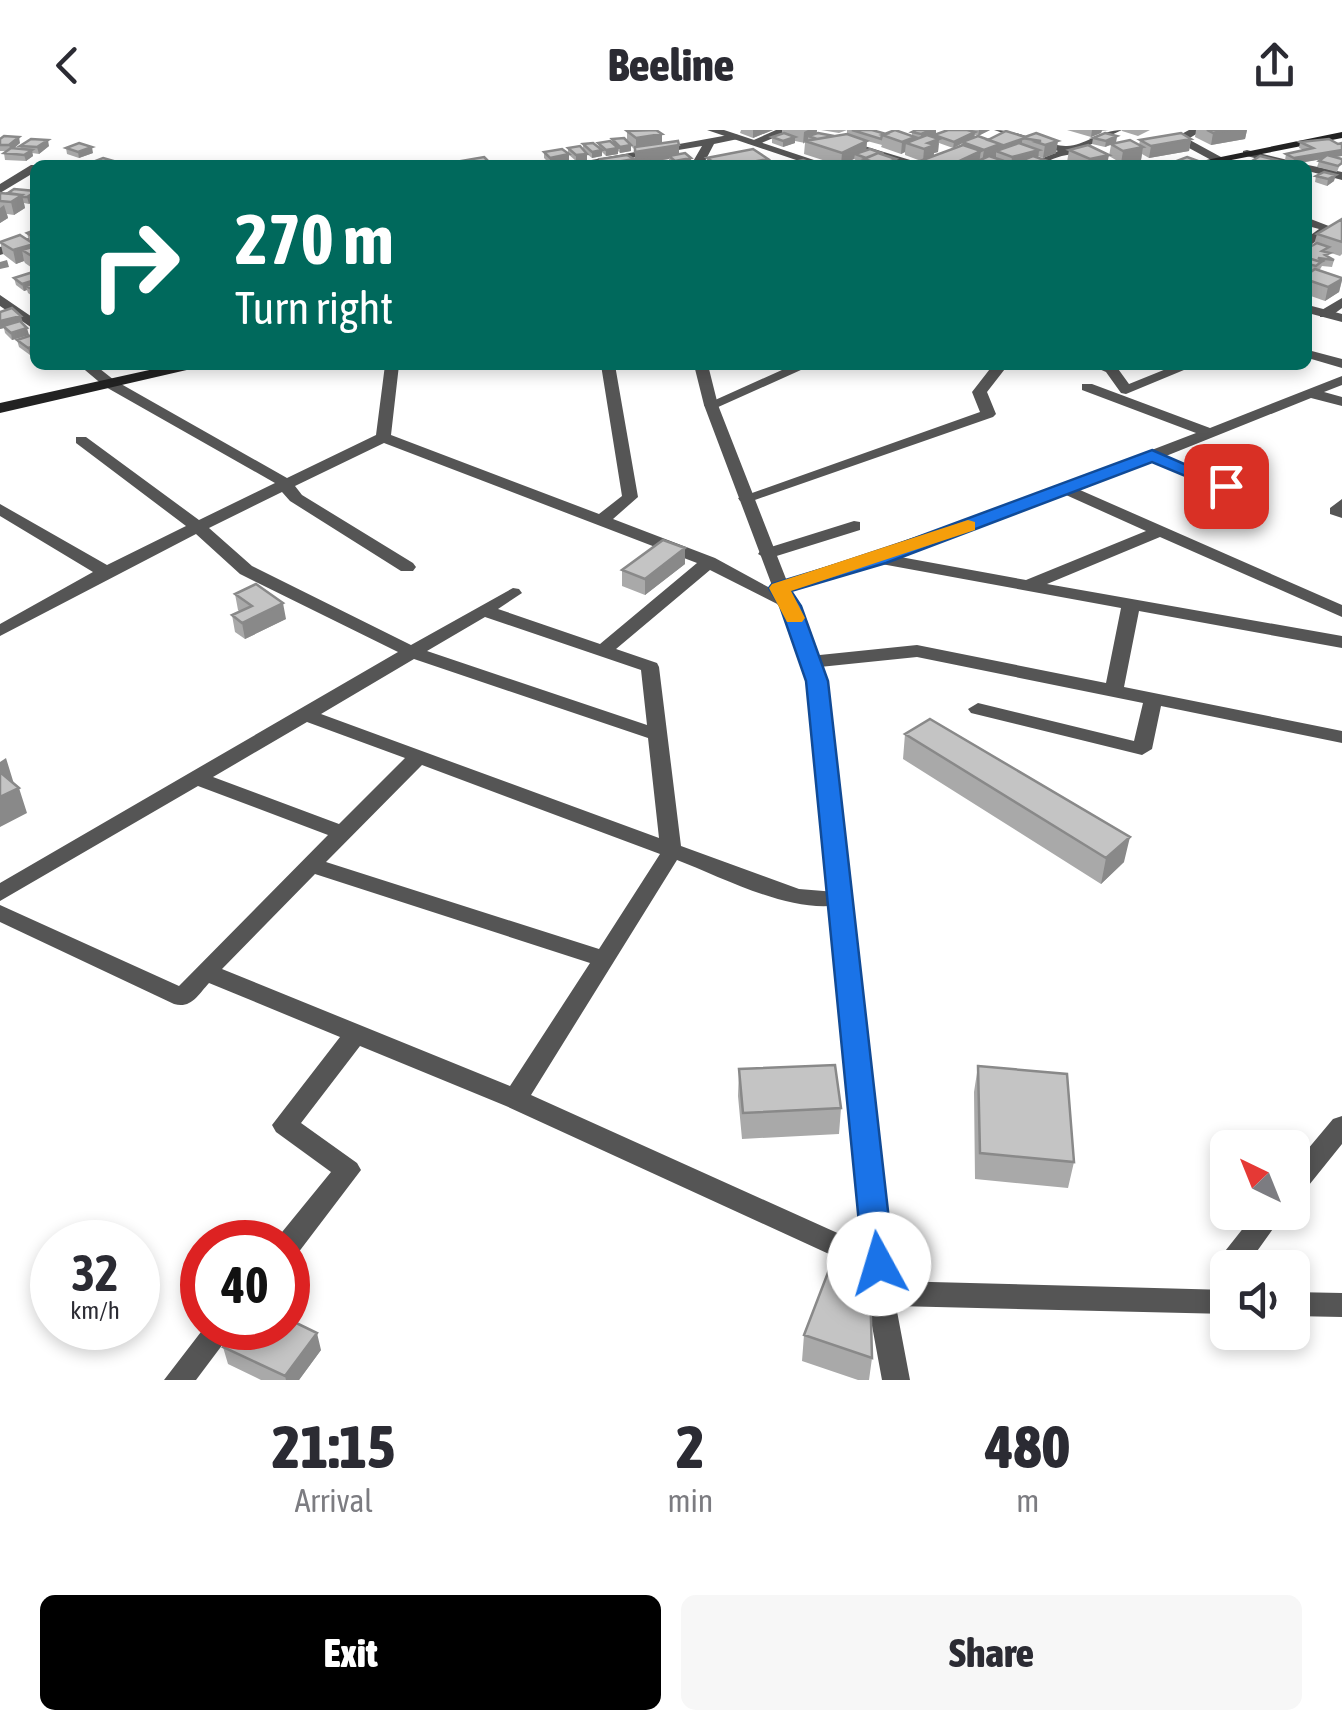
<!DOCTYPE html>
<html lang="en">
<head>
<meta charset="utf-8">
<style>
  :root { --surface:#fff; --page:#f7f7f7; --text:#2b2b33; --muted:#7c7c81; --accent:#000 }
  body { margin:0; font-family:"Asap Condensed",sans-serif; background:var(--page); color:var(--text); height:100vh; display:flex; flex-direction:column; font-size:38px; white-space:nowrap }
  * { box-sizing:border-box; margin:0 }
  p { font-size:32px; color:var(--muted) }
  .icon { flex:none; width:55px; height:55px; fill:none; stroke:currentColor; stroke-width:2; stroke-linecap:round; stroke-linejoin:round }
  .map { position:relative; height:1250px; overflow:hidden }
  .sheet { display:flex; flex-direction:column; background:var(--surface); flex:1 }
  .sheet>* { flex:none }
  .banner { position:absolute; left:30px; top:30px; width:1282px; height:210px; border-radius:15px; box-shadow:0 5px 15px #0003; background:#00695c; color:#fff; overflow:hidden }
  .needle { width:65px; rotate:317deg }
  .controls { position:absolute; left:1210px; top:1000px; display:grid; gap:20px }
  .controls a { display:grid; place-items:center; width:100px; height:100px; border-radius:15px; background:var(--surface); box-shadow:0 5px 15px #0003; font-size:50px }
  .speed { position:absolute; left:30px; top:1090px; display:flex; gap:20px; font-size:50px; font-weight:700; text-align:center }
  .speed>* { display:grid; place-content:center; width:130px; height:130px; border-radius:50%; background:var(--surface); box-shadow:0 5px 15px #0003; line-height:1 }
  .speed small { font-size:25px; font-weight:400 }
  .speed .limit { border:15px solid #d22; background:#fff; color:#111 }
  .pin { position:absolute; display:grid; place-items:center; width:85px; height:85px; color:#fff; margin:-42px; border-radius:20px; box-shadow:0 5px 15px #0006 }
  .me { position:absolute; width:110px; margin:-55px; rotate:354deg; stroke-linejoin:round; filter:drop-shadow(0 0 8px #0008) }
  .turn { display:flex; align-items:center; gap:35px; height:210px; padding:0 40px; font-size:45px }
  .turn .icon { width:130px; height:130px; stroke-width:2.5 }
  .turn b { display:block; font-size:70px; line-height:85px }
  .eta { display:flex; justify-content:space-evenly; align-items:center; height:170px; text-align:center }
  .eta b { font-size:60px; font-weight:800; line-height:70px }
  .primary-button { display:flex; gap:20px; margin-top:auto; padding:20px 40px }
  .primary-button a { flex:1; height:115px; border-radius:15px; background:var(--accent); color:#fff; font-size:40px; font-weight:800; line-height:115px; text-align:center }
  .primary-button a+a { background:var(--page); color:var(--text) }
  header { display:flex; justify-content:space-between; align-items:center; height:130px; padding:0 40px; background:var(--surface); font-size:45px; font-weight:800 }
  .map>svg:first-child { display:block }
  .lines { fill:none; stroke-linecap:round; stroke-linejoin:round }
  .minor { fill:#555; fill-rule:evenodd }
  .tertiary { fill:#555; fill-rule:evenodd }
  .secondary { fill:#222; fill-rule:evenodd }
  .wall { fill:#a9a9a9; fill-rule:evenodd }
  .shaded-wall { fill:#898989 }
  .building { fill:#c4c4c4; stroke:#898989; stroke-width:2.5 }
  .route { fill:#1a73e8; stroke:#114b97; stroke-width:2.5 }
  .slow { fill:#f59e0b }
</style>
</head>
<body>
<header><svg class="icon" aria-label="back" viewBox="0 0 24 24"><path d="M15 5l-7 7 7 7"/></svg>Beeline<svg class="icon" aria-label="share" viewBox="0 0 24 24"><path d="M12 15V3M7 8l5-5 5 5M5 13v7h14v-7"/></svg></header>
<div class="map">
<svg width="1342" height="1250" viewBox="0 0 1342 1250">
  <rect width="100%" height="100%" fill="#fff"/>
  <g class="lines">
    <path class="minor" d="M776 0H792L757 15 747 13Z
      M994 0C1021 0 1048 17 1067 16 1084 16 1100 0 1122 0L1079 20 1123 35C1105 35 1081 23 1067 25 1052 27 1046 35 1028 35L1058 21Z
      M1189 0H1203L1188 9 1221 27V31H1213L1176 11V7Z
      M734 4 738 5V9L714 14 703 35H691L702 16 590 35H564Z
      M861 15 920 33 922 35H904L857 20V16Z
      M1247 20 1300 33 1302 35H1282L1243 25V21Z
      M31 35H39H35V42L0 63V54Z
      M1306 35H1308L1342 42V50L1308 41Z
      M1308 88 1334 98 1308 117V107L1319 99 1308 96Z
      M35 106V114L0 125V117Z
      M0 165 35 189V200L0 176Z
      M1342 168V178L1330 187H1320V181Z
      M1308 220 1342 229V238L1308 228Z
      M79 235H95L114 250 287 348 376 305 385 235H399L391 305 599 384 622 366 601 235H615L638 367 613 389 715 428 770 458 773 454 987 383 1196 303 1082 260V254H1092L1210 298 1342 246V255L1324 262 1342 267V276L1311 268 1166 326 1268 369V375H1256L1152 332 1080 360 1342 475V487L1160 407 1047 454 1342 506V518L1139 481 1124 557 1342 601V613L1161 576 1152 619 1142 625 971 583 968 579 978 573 1134 611 1143 573 917 527 810 538 801 532 810 526 917 515 1106 553 1121 478 876 433 780 463 798 475 789 480 710 440 616 519 657 533 659 537 681 716 799 759 848 763 851 768 848 773C798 788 724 748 677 730L531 965 873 1119 877 1127 873 1135 863 1139 853 1135 506 976 360 916 301 993 357 1033 361 1040 298 1123 288 1127V1112H276L278 1107 331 1042 276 1002 272 995 340 907 209 853C198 865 191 879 174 874L0 792V775L179 856 328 705 198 656 0 771V753L398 522 240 444 196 404 0 506V494L93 442 0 386V374L107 435 186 396 76 313V307H86L199 390 275 353 104 256ZM384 313 697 433 600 514 498 479 522 463 519 459 513 458 411 515 252 436 209 398 282 362 290 371 401 441H413L416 437 413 433 302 365 295 356ZM1066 365 1146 401 1026 450 895 426ZM485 487 641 540 647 595 427 521ZM414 529 648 608 659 708 321 584ZM307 592 405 628 339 694 213 647ZM422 635 660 724 599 819 326 732ZM315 744 590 833 510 956 222 839Z
      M793 235H812L716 278H706L704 275Z
      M993 235H1008L987 262 996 284 993 287 752 371H740L738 368 980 282 972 262Z
      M1090 235 1116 236 1129 254 1176 235H1196L1126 264 1121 263 1106 242Z
      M1342 369V388L1330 384V378Z
      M854 391 860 392V400L767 429 758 424 761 420Z
      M1342 986V1014L1301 1065 1292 1068V1038L1333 989Z
      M1256 1082H1285L1245 1138H1228V1150L1218 1146 1214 1138 1218 1130Z
      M204 1198H235L196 1250H164Z"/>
    <path class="tertiary" d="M707 0H724L829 35H811Z
      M1308 175 1342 184V192L1308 183Z
      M694 235H708L718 275 826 551 893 1151 1228 1160V1184L896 1176 910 1250H882L866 1163 808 551 704 275Z
      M1292 1162 1342 1163V1187L1292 1186Z"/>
    <path class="secondary" d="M1342 2V8L1206 35H1182Z
      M172 235H198L191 239 0 283V273Z"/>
  </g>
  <path class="wall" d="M741 0H773L753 8 740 3Z
    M782 0H817L816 3 834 6 847 4V0L839 3 821 0H872L886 4 912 6V2L916 0H936V4L948 0H990L978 6 975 5 974 7 988 10 1025 7 1036 3 1056 23 1043 28 1038 26V28L1056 35H980L979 31V33L976 35H912L921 31 905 25V22L901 24 881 17 882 15 867 11 866 20 884 25 896 35H863L854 29 842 35H838L804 24 805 13 795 11V13L783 17 772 13V7L782 4ZM939 13 953 18 961 14V16L934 26V23L938 22Z
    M1067 0H1109L1102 1 1101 3 1091 7Z
    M1122 0H1150L1138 6 1122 1Z
    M1196 0H1247L1245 9 1211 15 1195 7Z
    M627 1 662 13 679 25 691 28V34L672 35 669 33V29L651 32 654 35H600V29L635 31V20L631 16V21L620 23 618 21V24L606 26 602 22V26L592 28 587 24V30L576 31 568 24V18L583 20V14L599 17 598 13 613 14 612 9 627 11Z
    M1117 6 1116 12 1139 15 1140 10 1191 9 1189 21 1149 28 1142 24 1141 30 1121 33 1109 26 1111 15 1105 17 1092 14 1093 8Z
    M0 9 20 13 14 18 21 19 20 16H49L39 24 32 23 33 26 26 31 5 30 4 23 6 21H0Z
    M1300 12 1342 13V26L1334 27 1342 29 1337 42 1317 37 1319 31 1321 29 1293 34 1285 30 1286 24 1303 20 1299 18Z
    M66 18 93 23 79 28 67 24Z
    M1069 20 1107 35H1073L1067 32Z
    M544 22 569 24V31L550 34 544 28Z
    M707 28 768 29V35H707Z
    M1316 46 1334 51 1327 56 1315 52Z
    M35 61V69L29 74 24 73 25 78 14 85 7 84 8 88 0 93V63Z
    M1342 89V124L1340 126 1328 122 1329 128 1334 130 1332 137 1322 136 1319 141 1342 148V151L1339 162 1325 171 1308 165V118L1314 114 1317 104Z
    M35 100V140L25 133 24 131 16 134 3 124 0 111H29L27 103Z
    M35 147V168L28 163 27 160 24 161 16 155 14 148Z
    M0 182 23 193 29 205 12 210 5 203 4 198 0 199Z
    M35 204V224L30 225 19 217 17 210Z
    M685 434 645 465 622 456V440Z
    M235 464 286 489 245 509 235 502 232 485 240 482 238 480Z
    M905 604 1124 732 1101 754 903 629Z
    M978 936 1074 1032 1068 1058 975 1049 974 962Z
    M739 939 841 978 839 1004 742 1009 738 966Z
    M804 1205 872 1228 869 1250H858L802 1231Z
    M223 1217 321 1220 299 1250H261L228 1234Z"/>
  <path class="shaded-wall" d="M753 0H773L753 8Z
    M808 0H817L816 9 808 6V12L805 11 803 14 804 2Z
    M932 0H936V4L921 10V4Z
    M979 0H990L978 6Z
    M1092 0H1102L1101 3 1091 7Z
    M1231 0H1247L1245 9 1211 15 1213 3Z
    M975 2 974 9 962 12 961 14 953 18 954 12Z
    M662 4V16L636 20V8Z
    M1117 6 1116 12 1105 17 1106 11Z
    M19 7 20 13 11 21 9 15Z
    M795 7V13L783 17V11Z
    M915 7 914 16 906 13 905 22 901 24 902 12Z
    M939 9 938 22 934 23 933 28 923 31 924 19 928 13Z
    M1022 9V15L998 23 996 21V27L982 32 984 20 1000 14Z
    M1191 9 1189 21 1149 28 1151 16Z
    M48 10 49 16 39 24 37 17Z
    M867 11 866 23 855 24 854 29 841 35 842 23Z
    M1058 11 1056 23 1043 28 1045 15Z
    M631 15V21L620 23V17Z
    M679 15V28L669 26V29L635 34V22Z
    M92 17 93 23 79 28 78 22Z
    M1143 17 1141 30 1121 33 1123 21Z
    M618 18V24L606 26V20Z
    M32 20 33 26 26 31 24 25Z
    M602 20V26L592 28V22Z
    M1039 20 1038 32 1011 35 1012 27Z
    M1342 20V26L1293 34 1294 28Z
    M981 21 979 33 976 35H951Z
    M569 24V31L550 34V28Z
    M587 24V30L576 31V25Z
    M1109 25 1107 35H1089L1090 29Z
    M691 28V34L675 35V31Z
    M634 29V35H605V34Z
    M768 29V35H735Z
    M896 29V35H882Z
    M1336 45 1334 51 1327 56 1328 49Z
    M35 62V69L29 74 27 67Z
    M22 65 25 78 14 85 11 72Z
    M4 75 8 88 0 93V78Z
    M34 114 35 118 22 120 24 131 16 134 13 120Z
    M7 130 9 137 0 139V132Z
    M1342 149 1339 162 1325 171 1328 157Z
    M35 150V157L26 156 27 160 24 161 22 154Z
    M21 186 23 193 0 199V191Z
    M27 198 29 205 12 210 11 203Z
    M35 216V224L30 225 28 218Z
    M685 418V434L645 465V449Z
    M283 473 286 489 245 509 242 493Z
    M6 628 14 654 0 661V632Z
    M19 658 27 683 0 697V667Z
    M1130 707 1124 732 1101 754 1106 728Z
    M317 1203 321 1220 299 1250H286L285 1246Z"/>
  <path class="building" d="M656 0 662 4 636 8 627 1Z
    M852 0H872L886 4 882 5 881 9Z
    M895 0 915 7 902 12 882 5Z
    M916 0H932L921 4 912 2Z
    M948 0H967L975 2 954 12 934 5Z
    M1207 0H1231L1213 3Z
    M1006 1 1025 7 1022 8H1025L999 17 1000 14 988 10Z
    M784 3 795 7 783 11 772 7Z
    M818 3 834 6 817 9 808 6Z
    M1036 3 1058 11 1045 15 1036 12 1041 11 1022 8Z
    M1105 3 1117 6 1106 11 1093 8Z
    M1181 3 1191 9 1151 16 1140 10Z
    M847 4 867 11 842 23 805 11Z
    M927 5 939 9 928 13 935 15 924 19 906 13Z
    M4 6 19 7 9 15H0V9Z
    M978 6 1000 14 984 20 962 12Z
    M624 8 631 15 620 17 612 9Z
    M31 9 48 10 37 17 20 16Z
    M1329 9 1338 14 1342 13V20L1294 28 1286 24 1313 18 1300 12Z
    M1130 10 1143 17 1123 21 1111 14Z
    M610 11 618 18 606 20 598 13Z
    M678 11 679 15 635 22V17Z
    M79 13 92 17 78 22 66 18Z
    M593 13 602 20 592 22 583 14Z
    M1019 13 1039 20 1012 27 996 21Z
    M963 15 981 21 951 35 912 34Z
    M1088 15 1109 25 1090 29 1069 20Z
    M580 16 587 24 576 25 568 18Z
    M11 18 32 20 24 25 4 23Z
    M562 19 569 24 550 28 544 22Z
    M753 19 768 29 735 35H718L707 28Z
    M870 19 884 24 878 23 866 28 855 24Z
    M685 23 691 28 675 31 669 26Z
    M878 23 896 29 882 35 864 29Z
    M627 25 634 29 605 34 600 29Z
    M1327 25 1342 29V33L1338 36 1319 31Z
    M989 26 1001 30 992 34 980 30Z
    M1033 26 1056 34 1011 35Z
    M1260 26 1280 31 1274 35H1267L1252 31Z
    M484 27 490 33 477 35H453L450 33Z
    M1187 27 1206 34 1182 35 1174 32Z
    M103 28 117 32 110 35H97L90 33Z
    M647 29 653 33 644 35 623 34Z
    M803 30 816 35H802L794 32Z
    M1324 42 1336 45 1328 49 1316 46Z
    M14 59 35 61V62L27 67H22V65L8 63Z
    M0 63 22 65 11 72 0 71Z
    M1342 89V112L1317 104Z
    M35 100V108L27 103Z
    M20 105 34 114 13 120 0 112Z
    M1317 113 1329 117 1322 121 1330 123 1325 125 1334 130 1318 128 1323 131 1321 132 1308 128V118Z
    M35 116V128L22 120Z
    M1308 128 1321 132 1316 136 1308 134Z
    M1315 139 1342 148V149L1328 157 1308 150V144Z
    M30 143 35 147V150L22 154 14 148Z
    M35 153V161L26 156Z
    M12 178 21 186 0 191V182Z
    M20 191 27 198 11 203 3 196Z
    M35 204V216L28 218 17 210Z
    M663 410 685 418 645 449 622 440Z
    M256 454 283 473 242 493 232 485 252 476 235 464Z
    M930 589 1130 707 1106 728 905 604Z
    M0 642 19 658 0 667Z
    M835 935 841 978 743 983 739 939Z
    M978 936 1067 944 1074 1032 980 1023Z
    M842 1106 869 1116 872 1228 804 1205Z
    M288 1189 317 1203 285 1246 223 1217 238 1198H288Z"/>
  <path class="route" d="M1152 320 1235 356 1232 360H1219L1152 332 886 433 791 461 801 476 828 551 894 1134 890 1143 879 1147 868 1143 863 1134 806 551 780 476 769 458 772 454 872 424Z"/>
  <path class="slow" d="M968 390 975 392V400L791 461 805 488 802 492H787L769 458 772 454Z"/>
</svg>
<div class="controls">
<a><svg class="needle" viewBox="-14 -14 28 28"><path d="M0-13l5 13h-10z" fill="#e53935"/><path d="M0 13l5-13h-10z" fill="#7c7c81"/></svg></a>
<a><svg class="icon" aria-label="sound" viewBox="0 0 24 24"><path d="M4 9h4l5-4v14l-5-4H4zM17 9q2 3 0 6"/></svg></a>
</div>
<div class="speed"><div>32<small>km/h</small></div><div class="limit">40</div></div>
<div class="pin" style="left:1226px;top:356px;background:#d93025"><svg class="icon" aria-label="arrive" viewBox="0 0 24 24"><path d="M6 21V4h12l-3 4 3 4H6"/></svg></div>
<svg class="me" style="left:879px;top:1134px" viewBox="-20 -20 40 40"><circle r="19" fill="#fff"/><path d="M0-13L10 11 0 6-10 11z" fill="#1a73e8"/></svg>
<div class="banner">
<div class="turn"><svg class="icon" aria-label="right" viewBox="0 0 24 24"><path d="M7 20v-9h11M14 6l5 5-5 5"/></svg><div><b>270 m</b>Turn right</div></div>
</div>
</div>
<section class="sheet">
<div class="eta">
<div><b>21:15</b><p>Arrival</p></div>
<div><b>2</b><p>min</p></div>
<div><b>480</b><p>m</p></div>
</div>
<div class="primary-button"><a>Exit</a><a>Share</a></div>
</section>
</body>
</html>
